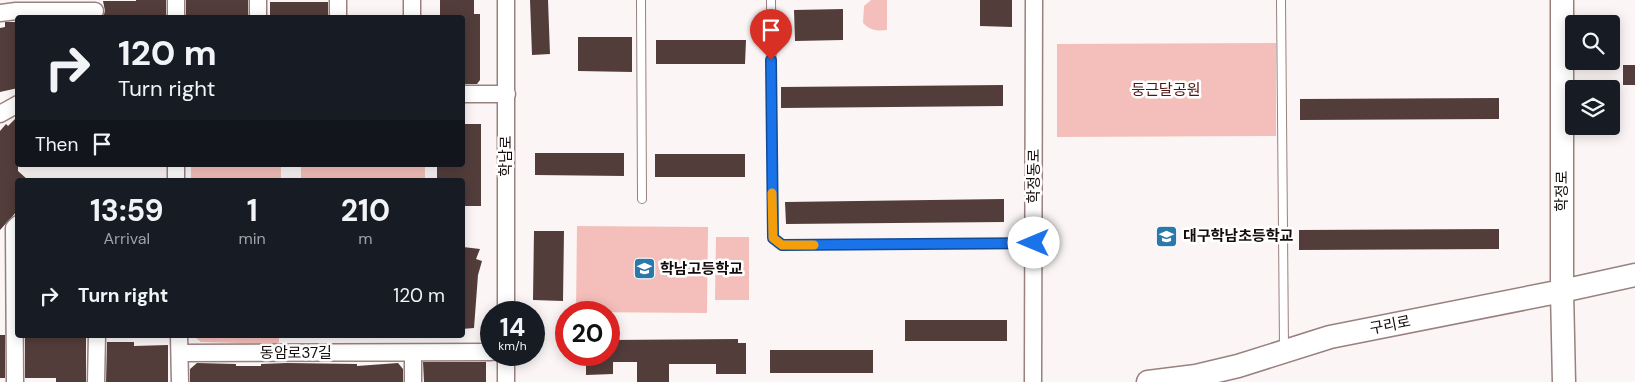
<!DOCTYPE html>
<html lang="en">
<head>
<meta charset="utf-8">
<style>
  :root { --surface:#171b24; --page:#242831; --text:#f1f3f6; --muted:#9ea1a6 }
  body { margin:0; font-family:"DM Sans","Noto Sans KR",sans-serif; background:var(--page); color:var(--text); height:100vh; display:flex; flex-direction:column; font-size:19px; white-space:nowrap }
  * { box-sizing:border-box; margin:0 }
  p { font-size:16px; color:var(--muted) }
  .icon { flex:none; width:28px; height:28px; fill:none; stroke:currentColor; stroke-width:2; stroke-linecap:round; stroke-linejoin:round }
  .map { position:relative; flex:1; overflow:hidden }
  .details { position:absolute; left:15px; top:178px; width:450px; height:160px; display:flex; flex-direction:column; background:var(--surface); border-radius:5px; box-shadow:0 2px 12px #0003 }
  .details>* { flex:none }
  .hud { position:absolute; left:15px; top:15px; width:450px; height:152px; border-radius:5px; box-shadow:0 2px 12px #0003; background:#171b24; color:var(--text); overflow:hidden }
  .controls { position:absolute; left:1565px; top:15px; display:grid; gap:10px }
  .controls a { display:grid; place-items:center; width:55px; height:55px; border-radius:5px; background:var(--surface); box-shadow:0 2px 12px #0003; font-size:25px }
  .speed { position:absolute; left:480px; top:301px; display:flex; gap:10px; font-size:25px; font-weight:700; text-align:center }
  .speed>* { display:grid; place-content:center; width:65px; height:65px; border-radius:50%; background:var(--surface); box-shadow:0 2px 12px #0003; line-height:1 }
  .speed small { font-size:12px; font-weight:400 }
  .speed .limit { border:8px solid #d22; background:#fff; color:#111 }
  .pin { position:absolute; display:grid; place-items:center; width:42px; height:42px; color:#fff; margin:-51px -21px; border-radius:50% 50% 50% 0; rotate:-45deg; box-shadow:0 0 5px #0007 }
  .pin .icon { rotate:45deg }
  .me { position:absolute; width:55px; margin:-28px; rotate:270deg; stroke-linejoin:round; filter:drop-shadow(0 0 4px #0008) }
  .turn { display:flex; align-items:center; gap:18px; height:105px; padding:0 20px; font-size:22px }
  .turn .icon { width:65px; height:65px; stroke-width:2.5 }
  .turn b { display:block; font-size:35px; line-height:42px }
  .then { display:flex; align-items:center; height:48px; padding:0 20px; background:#0003; gap:10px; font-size:19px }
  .eta { display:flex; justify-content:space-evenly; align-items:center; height:85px; text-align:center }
  .eta b { font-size:30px; font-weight:700; line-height:35px }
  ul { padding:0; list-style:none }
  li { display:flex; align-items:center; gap:15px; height:65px; padding:0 20px }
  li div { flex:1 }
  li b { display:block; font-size:19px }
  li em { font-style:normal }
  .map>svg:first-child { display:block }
  .green { fill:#f4bfba }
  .building { fill:#523d3b }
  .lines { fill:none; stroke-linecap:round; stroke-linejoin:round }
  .lane-casing { stroke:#98817f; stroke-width:10 }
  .street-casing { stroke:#98817f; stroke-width:19 }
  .secondary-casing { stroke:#98817f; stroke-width:25 }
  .lane { stroke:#fff; stroke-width:8 }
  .street { stroke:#fff; stroke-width:16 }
  .secondary { stroke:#fff; stroke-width:22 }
  .route-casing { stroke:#114b97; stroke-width:12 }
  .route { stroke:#1a73e8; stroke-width:9 }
  .slow { stroke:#f59e0b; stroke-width:9 }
  .labels { text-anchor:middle; stroke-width:5; stroke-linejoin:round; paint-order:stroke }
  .park-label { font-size:15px; fill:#521413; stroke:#fff }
  .street-label { font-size:15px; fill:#140c0b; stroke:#fff }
  .poi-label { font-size:15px; font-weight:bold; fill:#140c0b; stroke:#fff; text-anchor:start }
</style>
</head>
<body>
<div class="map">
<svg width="1635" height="382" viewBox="0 0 1635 382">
  <rect width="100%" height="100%" fill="#fbf6f5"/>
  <path class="green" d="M871 0H887V30C877 31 871 31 863 23L864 6Z
    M1276 43V136L1057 137V44Z
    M191 165H281V180H191Z
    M301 165H425V180H301Z
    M577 226 708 227 707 313 576 312Z
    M716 237H749V300H715Z
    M192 335H279V344L201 342Z"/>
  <path class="building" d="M136 0H166V18H103L105 11 103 1H136Z
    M186 0H248V18H186Z
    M440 0H474V14H480V80L477 84H462V18H440Z
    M530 0H548L550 54 532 55Z
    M980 0H1012V27L980 26Z
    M270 2H328V18H270Z
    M843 9V40L795 41 794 10Z
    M5 22H18V88L0 92V28L5 27Z
    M578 37H632V72L578 71Z
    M656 40H746L745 64H656Z
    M1623 65H1635V85H1623Z
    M1003 85V106L781 108V87Z
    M1499 98V119L1300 120V99Z
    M18 116V171L28 180H18V210L0 230V131L6 124 8 126Z
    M462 124H481V206H462V180H437V165H462Z
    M535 153H624V176L535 175Z
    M655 154H745V177H655Z
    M1004 199V222L786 224 785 202Z
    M1499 229V249L1299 250V230Z
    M534 231H564L563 301 533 300Z
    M463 247 480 249 476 259 482 261 478 275 474 328 462 329Z
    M905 320H1007V341H905Z
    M0 335H5V378H0Z
    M25 335 86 337V382H56V378H25Z
    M738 339V343H746V374H716V364H669V382H637V362H613V374L586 375V355H609V340Z
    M107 342H134V346L168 345V382H106Z
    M770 350H873V373H770Z
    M423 362H486V382H424Z
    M197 363 236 364V366H261V364L287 363 357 364V366L398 363 403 369V382H190V369Z"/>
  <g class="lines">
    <defs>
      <path id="lane" d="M641 0 642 199
        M771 0 773 238 782 245 1034 243
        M1281 0 1284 348"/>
      <path id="street" d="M176 0V18
        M338 0V18
        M506 0V312
        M0 13 16 11H95
        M258 18V0
        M412 18V0
        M462 94H507
        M0 114 18 104
        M176 165V180
        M179 335 180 382
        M180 353 491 352
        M413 353V382
        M506 355V382
        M15 382 14 228 18 224
        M96 382 97 335
        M1033 382 1034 0"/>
      <path id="secondary" d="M1562 0V291L1564 382
        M1148 382 1196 376 1238 366 1330 337 1562 291 1635 275"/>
    </defs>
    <use href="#lane" class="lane-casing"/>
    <use href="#street" class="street-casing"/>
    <use href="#secondary" class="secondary-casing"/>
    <use href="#lane" class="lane"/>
    <use href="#street" class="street"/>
    <use href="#secondary" class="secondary"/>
  </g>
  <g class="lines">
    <defs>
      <path id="route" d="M771 60 773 238 782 245 1034 243"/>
    </defs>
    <use href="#route" class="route-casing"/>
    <use href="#route" class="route"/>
    <path class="slow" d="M772 193 773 238 782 245H814"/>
  </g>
  <defs>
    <symbol id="school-square" viewBox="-11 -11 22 22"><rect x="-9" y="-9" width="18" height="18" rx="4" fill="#2b78ab" stroke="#fff"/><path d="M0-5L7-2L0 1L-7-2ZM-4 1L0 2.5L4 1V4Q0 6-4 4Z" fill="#fff"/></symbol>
  </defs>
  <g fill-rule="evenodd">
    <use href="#school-square" x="1154" y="224" width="25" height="25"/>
    <use href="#school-square" x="632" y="256" width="25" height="25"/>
  </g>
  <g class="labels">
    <g class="park-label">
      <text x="1166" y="95">둥근달공원</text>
    </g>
    <g class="street-label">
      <text transform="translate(506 156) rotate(-90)" y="5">학남로</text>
      <text transform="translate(1034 176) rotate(-90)" y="5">학정동로</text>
      <text transform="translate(1562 191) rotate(-90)" y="5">학정로</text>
      <text transform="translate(1390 325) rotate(-11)" y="5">구리로</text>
      <text x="296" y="358">동암로37길</text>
    </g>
    <g class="poi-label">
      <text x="1183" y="241">대구학남초등학교</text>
      <text x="660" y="274">학남고등학교</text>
    </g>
  </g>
</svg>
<div class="controls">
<a><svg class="icon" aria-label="search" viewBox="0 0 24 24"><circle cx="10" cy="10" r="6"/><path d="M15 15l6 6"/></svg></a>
<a><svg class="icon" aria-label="layers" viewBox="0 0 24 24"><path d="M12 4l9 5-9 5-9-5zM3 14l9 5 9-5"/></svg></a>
</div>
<div class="speed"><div>14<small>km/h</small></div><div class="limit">20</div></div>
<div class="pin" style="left:771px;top:60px;background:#d93025"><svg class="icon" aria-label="arrive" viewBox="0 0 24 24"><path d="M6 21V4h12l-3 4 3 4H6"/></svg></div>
<svg class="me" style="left:1034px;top:243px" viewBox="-20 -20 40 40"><circle r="19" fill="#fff"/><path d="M0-13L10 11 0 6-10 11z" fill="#1a73e8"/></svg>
<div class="hud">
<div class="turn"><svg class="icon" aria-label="right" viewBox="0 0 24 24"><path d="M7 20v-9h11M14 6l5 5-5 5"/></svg><div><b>120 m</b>Turn right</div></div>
<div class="then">Then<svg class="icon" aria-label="arrive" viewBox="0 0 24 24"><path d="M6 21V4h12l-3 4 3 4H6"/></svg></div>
</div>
<section class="details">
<div class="eta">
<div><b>13:59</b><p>Arrival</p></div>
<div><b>1</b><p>min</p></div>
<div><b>210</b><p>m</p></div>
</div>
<ul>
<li><svg class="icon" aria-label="right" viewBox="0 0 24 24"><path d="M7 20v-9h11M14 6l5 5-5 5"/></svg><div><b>Turn right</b></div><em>120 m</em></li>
</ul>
</section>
</div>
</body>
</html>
